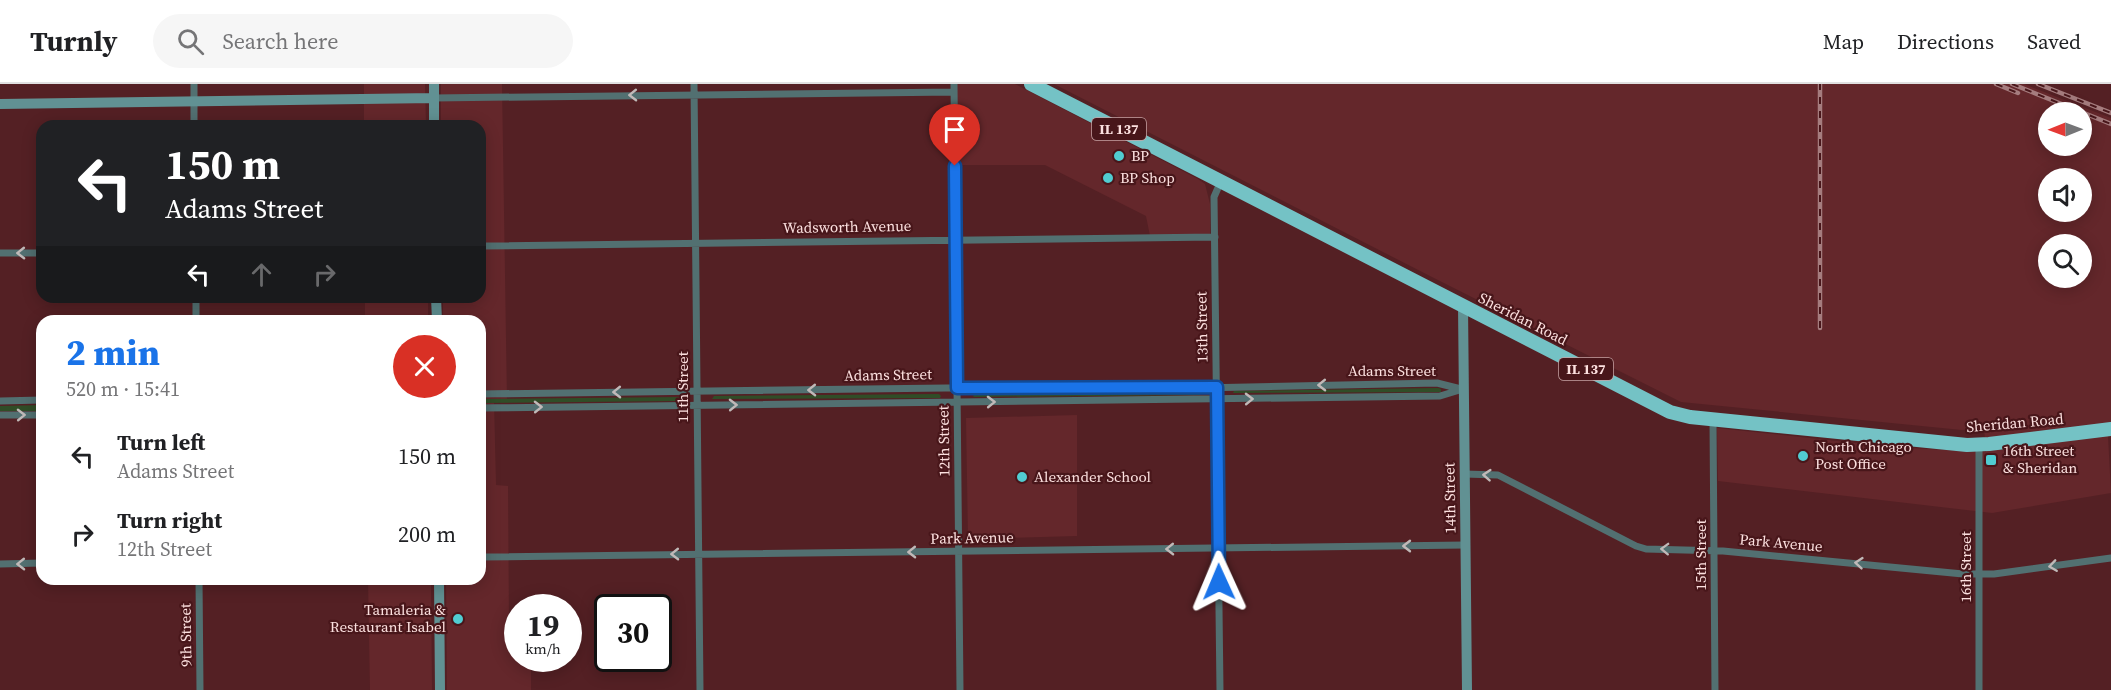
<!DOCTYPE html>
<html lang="en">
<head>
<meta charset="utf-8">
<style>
  :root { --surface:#fff; --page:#f6f6f6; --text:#202124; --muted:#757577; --line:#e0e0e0; --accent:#1a73e8 }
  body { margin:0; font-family:"Source Serif 4",serif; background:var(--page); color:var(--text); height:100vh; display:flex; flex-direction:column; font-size:22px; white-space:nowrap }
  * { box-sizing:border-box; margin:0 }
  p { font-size:20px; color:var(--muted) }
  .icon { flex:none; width:33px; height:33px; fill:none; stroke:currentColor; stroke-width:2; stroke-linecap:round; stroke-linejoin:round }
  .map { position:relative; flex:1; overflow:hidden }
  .panel { position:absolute; left:36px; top:231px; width:450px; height:270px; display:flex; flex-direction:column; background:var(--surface); border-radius:18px; box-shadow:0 3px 15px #0003 }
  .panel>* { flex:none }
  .hud { position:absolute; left:36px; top:36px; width:450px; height:183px; border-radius:18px; box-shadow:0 3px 15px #0003; background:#202124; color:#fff; overflow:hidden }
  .needle { width:39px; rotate:269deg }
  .controls { position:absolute; left:2038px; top:18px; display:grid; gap:12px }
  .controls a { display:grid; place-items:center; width:54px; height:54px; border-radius:50%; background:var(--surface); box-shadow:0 3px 15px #0003; font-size:30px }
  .speed { position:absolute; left:504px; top:510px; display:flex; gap:12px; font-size:30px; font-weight:700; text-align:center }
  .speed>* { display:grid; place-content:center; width:78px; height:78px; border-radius:50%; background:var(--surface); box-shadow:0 3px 15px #0003; line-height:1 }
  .speed small { font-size:15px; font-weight:400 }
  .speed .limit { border:3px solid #111; border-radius:9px; background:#fff; color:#111 }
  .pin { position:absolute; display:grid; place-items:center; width:51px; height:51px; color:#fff; margin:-62px -26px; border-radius:50% 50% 50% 0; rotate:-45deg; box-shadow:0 0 6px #0007 }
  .pin .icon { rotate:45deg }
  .me { position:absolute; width:66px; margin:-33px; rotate:359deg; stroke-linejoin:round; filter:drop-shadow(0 0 4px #0008) }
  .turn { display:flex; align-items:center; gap:21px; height:126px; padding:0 30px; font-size:27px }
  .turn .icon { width:78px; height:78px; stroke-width:2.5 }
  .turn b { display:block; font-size:42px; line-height:51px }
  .lanes { display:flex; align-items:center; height:57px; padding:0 30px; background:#0003; justify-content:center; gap:30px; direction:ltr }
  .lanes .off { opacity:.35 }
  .round { display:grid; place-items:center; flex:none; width:63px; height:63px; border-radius:32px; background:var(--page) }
  .summary { display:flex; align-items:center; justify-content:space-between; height:102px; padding:0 30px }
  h1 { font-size:36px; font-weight:800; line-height:45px; color:var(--accent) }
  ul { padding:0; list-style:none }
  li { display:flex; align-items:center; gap:18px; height:78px; padding:0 30px }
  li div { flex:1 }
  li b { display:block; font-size:22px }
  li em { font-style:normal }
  header { display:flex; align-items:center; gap:36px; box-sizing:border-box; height:84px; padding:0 30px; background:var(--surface); border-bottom:2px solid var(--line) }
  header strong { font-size:28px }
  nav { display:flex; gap:33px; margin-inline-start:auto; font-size:21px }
  .search { width:420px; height:54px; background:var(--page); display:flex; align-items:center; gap:15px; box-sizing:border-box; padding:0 21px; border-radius:33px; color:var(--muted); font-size:22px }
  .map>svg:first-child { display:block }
  .built { fill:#64272b; fill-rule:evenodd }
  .green { fill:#304d27 }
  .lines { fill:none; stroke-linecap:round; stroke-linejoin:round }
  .street { stroke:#527071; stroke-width:7 }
  .secondary { stroke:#619193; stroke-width:10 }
  .highway { stroke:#74c2c5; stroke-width:14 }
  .rail-casing { stroke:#a57c7e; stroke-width:4.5 }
  .rail { stroke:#48161a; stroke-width:2; stroke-dasharray:7; stroke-linecap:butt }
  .oneway { stroke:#c0b9b8 }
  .route-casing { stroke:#114b97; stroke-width:15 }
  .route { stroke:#1a73e8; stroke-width:10 }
  .poi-dot { fill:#51ccd1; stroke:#48161a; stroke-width:2 }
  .labels { text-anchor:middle; stroke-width:4.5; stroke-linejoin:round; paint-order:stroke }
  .shield { fill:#48161a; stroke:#c6a3a4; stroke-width:1.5 }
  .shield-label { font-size:14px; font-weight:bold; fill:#fce0df }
  .poi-label { font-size:15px; fill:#fce0df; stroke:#48161a; text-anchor:start }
  .street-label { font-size:15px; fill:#fce0df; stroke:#48161a }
</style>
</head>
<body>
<header>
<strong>Turnly</strong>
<div class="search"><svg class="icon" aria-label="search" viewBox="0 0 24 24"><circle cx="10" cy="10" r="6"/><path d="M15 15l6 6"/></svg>Search here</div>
<nav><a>Map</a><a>Directions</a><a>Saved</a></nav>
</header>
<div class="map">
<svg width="2111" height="606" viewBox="0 0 2111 606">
  <rect width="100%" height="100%" fill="#542024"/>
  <path class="built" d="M364 0H425L426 42H364Z
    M441 0H502L507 317H494L496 401 508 402 509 541H517L518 574 531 575V606H447L446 495H480V237H443V213H480V42H441Z
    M953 0H1015L1198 95 1205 100 1210 120V154L1150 152 1146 132 1045 81H954Z
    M1054 0H2024L2111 34V351L2108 352 2111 409 1992 429 1718 397 1717 344 1892 363 1986 368 1984 344 1962 346 1681 318 1430 192ZM2049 28H2082V62H2049ZM2049 94H2082V128H2049ZM2049 160H2082V194H2049Z
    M365 213H428V237H365Z
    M1077 331V452L968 455 966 334Z
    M368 495H431L432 606H370Z"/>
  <path class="green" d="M1438 304 1441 305V308L1233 309 1234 307Z
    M1200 307V311L974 313 973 312 975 309Z
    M939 310 941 312 940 314 712 315 714 312Z
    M680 313 682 315 680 317 480 319V315Z
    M42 321V327H0V322Z"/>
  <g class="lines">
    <path class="street" d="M194 0V42
      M694 0 700 606
      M954 0 960 606
      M434 14 954 8
      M480 162 1215 153
      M0 169H42
      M196 213V237
      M480 310 946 304H1199L1437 299 1461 305
      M0 317 42 316
      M480 324 1440 312 1463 305
      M0 331H42
      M1713 336 1715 606
      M1464 390 1498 391 1636 462 1646 465 1723 467 1963 490H1994L2111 474
      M480 473 1465 461
      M0 480 42 479
      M199 495 200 606
      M1220 606 1214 113 1221 97
      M1979 606V361"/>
    <path class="secondary" d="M434 0V42
      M0 20 434 14
      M436 213 437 237
      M1463 222 1467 606
      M439 495 440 606"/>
    <path class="highway" d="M1031 0 1670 328 1690 333 1967 361 1989 360 2111 345"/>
    <defs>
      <path id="rail" d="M1996 0 2018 9
        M2012 0 2111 40
        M2038 0 2111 29
        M1820 244V0"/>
    </defs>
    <use href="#rail" class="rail-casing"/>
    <use href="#rail" class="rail"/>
  </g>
  <defs><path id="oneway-chevron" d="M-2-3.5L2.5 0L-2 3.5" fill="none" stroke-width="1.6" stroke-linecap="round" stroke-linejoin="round" transform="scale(1.5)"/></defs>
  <g class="oneway">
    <use href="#oneway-chevron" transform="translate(633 11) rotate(179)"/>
    <use href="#oneway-chevron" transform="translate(21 169) rotate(179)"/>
    <use href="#oneway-chevron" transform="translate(1322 301) rotate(179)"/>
    <use href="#oneway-chevron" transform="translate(812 306) rotate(179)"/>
    <use href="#oneway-chevron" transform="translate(617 308) rotate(179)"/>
    <use href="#oneway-chevron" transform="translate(1249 315) rotate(-1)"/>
    <use href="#oneway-chevron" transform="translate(991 318) rotate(-1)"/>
    <use href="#oneway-chevron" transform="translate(733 321) rotate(-1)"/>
    <use href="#oneway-chevron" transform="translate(538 323) rotate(-1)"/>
    <use href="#oneway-chevron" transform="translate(21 331) rotate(-1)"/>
    <use href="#oneway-chevron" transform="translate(1487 391) rotate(-176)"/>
    <use href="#oneway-chevron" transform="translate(1407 462) rotate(180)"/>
    <use href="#oneway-chevron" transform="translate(1170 465) rotate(179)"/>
    <use href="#oneway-chevron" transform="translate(1665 465) rotate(-178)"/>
    <use href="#oneway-chevron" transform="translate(912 468) rotate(179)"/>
    <use href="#oneway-chevron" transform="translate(675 470) rotate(179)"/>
    <use href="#oneway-chevron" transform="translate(1859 479) rotate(-175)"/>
    <use href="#oneway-chevron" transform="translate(21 480) rotate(179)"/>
    <use href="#oneway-chevron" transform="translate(2053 482) rotate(172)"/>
  </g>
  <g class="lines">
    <defs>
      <path id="route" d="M955 82 957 304 1217 303 1219 498"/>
    </defs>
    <use href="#route" class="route-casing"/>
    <use href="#route" class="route"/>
  </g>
  <g class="poi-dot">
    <circle cx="1119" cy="72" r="6"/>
    <circle cx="1108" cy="94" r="6"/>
    <circle cx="1803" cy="372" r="6"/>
    <rect x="1985" y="370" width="12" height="12" rx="3"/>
    <circle cx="1022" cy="393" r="6"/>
    <circle cx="458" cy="535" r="6"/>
  </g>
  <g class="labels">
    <g class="shield">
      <rect x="1092" y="34" width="54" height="22" rx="4.5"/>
      <rect x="1559" y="274" width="54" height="22" rx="4.5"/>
    </g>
    <g class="shield-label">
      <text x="1119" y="50">IL 137</text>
      <text x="1586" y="290">IL 137</text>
    </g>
    <g class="poi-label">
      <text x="1131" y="77">BP</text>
      <text x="1120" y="99">BP Shop</text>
      <text x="1815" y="368">North Chicago<tspan x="1815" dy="17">Post Office</tspan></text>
      <text x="2003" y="372">16th Street<tspan x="2003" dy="17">&amp; Sheridan</tspan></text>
      <text x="1034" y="398">Alexander School</text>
      <text x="446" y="531" text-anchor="end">Tamaleria &amp;<tspan x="446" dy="17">Restaurant Isabel</tspan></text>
    </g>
    <g class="street-label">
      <text transform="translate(847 143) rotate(-1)" y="5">Wadsworth Avenue</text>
      <text transform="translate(1523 235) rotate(27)" y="5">Sheridan Road</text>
      <text transform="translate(1202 243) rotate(-91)" y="5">13th Street</text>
      <text x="1392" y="292">Adams Street</text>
      <text transform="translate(888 291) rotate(-1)" y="5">Adams Street</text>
      <text transform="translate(683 303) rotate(-90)" y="5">11th Street</text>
      <text transform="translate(2015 339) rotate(-5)" y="5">Sheridan Road</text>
      <text transform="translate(944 357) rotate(-91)" y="5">12th Street</text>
      <text transform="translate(1450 414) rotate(-91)" y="5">14th Street</text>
      <text transform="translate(972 454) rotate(-1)" y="5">Park Avenue</text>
      <text transform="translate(1781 459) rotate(5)" y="5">Park Avenue</text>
      <text transform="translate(1701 471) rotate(-90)" y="5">15th Street</text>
      <text transform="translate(1966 483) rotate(-90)" y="5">16th Street</text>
      <text transform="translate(186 551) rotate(-91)" y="5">9th Street</text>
    </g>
  </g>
</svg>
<div class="controls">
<a><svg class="needle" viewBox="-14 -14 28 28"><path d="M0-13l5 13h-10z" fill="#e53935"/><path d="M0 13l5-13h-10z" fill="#757577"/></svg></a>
<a><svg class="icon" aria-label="sound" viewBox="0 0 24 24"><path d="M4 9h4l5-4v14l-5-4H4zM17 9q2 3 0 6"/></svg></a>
<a><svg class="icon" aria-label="search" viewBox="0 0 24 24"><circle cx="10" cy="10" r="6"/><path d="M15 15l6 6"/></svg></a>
</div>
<div class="speed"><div>19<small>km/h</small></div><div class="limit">30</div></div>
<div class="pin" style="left:955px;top:82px;background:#d93025"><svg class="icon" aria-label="arrive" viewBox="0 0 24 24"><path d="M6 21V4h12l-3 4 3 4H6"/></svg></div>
<svg class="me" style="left:1219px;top:498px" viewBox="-20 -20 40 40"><path d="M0-17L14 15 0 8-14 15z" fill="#1a73e8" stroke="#fff" stroke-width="4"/></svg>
<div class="hud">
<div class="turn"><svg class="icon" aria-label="left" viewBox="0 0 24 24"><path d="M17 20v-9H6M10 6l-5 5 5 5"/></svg><div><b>150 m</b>Adams Street</div></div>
<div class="lanes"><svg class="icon" aria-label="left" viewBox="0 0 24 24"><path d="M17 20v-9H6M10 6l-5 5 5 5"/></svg><svg class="icon off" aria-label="ahead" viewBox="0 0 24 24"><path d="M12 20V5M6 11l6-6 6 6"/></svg><svg class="icon off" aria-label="right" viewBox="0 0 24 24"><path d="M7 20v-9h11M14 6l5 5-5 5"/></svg></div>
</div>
<section class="panel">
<div class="summary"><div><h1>2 min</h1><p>520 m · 15:41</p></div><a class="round" style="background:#d93025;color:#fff"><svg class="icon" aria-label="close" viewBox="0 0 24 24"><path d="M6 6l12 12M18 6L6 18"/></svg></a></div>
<ul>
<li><svg class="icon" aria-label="left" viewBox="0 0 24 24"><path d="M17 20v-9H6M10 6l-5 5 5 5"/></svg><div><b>Turn left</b><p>Adams Street</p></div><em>150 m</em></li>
<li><svg class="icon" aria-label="right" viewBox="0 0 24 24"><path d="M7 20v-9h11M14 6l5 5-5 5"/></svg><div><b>Turn right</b><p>12th Street</p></div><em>200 m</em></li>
</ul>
</section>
</div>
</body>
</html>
